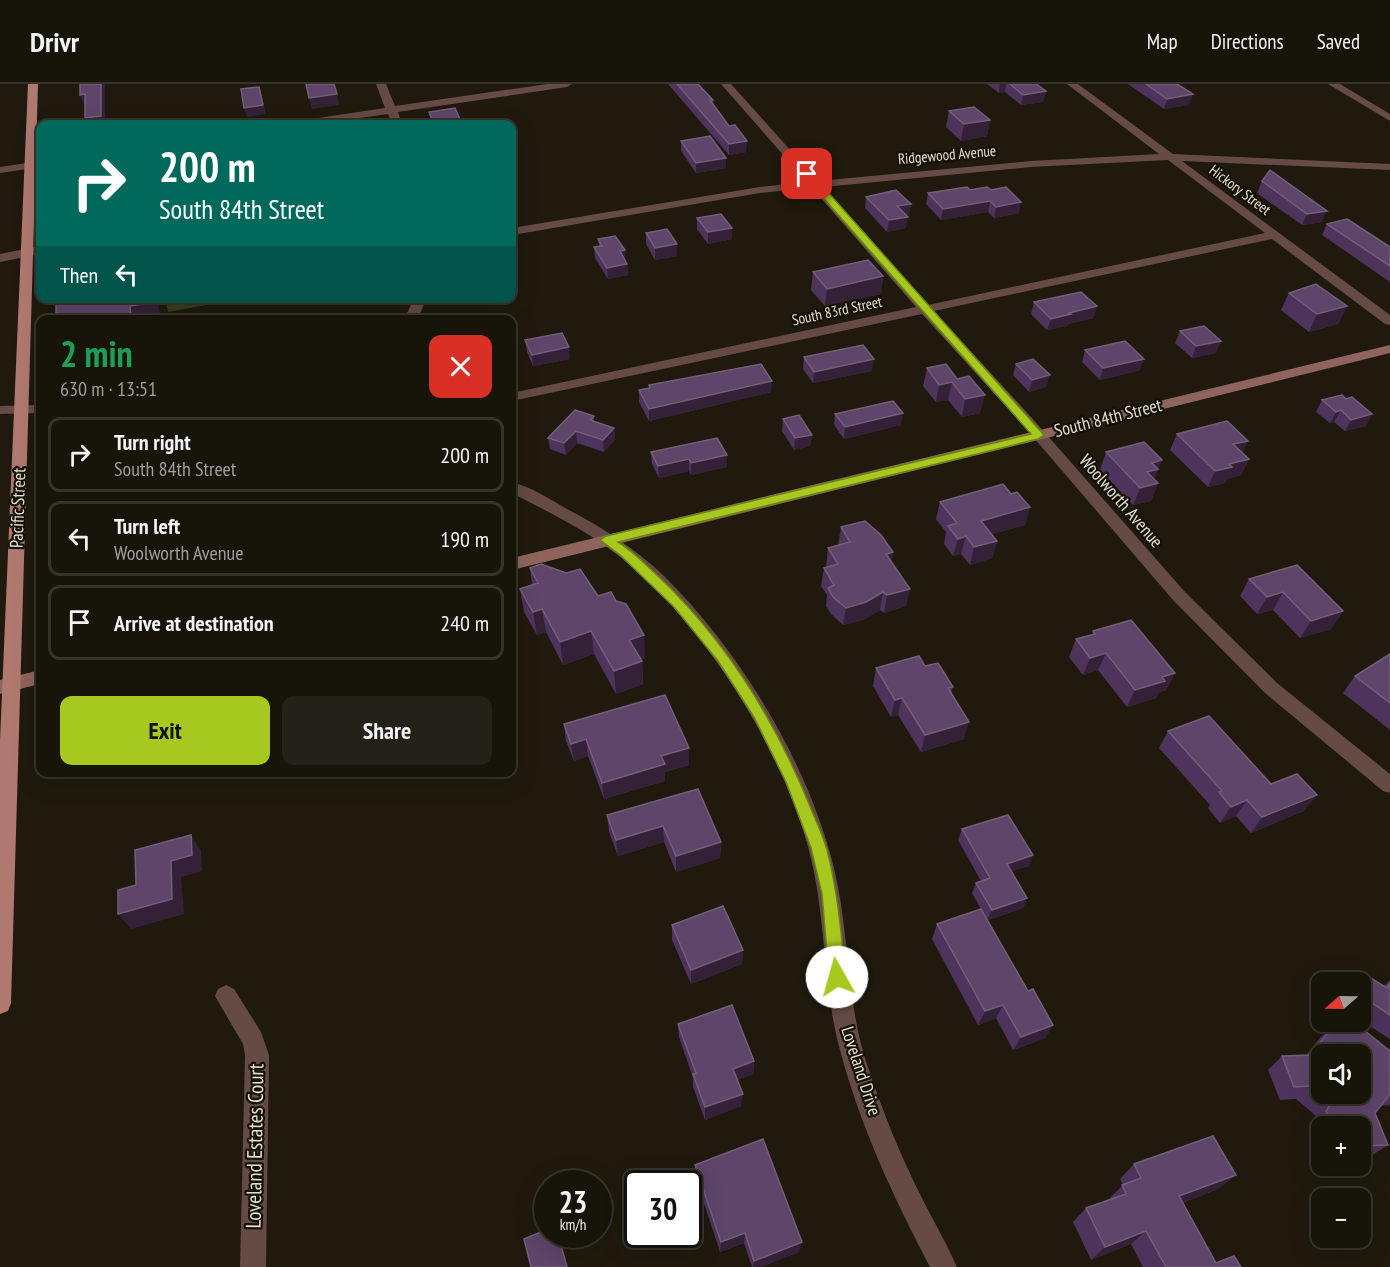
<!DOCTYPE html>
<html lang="en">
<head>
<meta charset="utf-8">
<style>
  :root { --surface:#17140a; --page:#242118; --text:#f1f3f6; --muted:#9e9e9c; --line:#36332b; --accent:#a7c81e }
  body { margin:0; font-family:"PT Sans Narrow",sans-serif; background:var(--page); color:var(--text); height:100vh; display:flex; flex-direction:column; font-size:22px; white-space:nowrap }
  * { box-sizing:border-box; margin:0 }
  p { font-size:20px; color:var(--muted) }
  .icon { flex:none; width:33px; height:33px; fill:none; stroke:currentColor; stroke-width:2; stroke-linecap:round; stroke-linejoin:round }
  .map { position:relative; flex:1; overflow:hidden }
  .drawer { position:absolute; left:36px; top:231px; width:480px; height:462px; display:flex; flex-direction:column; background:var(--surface); border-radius:12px; box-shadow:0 6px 24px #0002,0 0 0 2px var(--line) }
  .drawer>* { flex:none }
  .guide { position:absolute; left:36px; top:36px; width:480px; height:183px; border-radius:12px; box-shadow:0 6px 24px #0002,0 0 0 2px var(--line); background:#00695c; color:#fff; overflow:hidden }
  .needle { width:39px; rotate:250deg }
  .tools { position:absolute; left:1311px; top:888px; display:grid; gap:12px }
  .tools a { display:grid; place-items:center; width:60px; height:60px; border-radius:12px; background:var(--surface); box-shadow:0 6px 24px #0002,0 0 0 2px var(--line); font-size:30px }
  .speed { position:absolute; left:534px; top:1086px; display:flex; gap:12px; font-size:30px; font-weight:700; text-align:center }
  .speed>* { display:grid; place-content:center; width:78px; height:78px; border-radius:50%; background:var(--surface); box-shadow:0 6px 24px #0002,0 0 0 2px var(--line); line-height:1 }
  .speed small { font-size:15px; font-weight:400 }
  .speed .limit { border:3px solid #111; border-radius:9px; background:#fff; color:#111 }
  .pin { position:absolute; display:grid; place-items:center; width:51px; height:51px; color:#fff; margin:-26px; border-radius:12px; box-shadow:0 3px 9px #0006 }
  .me { position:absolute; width:66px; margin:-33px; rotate:353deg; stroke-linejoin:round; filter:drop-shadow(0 0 4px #0008) }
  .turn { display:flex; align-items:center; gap:21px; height:126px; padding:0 24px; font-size:27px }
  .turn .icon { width:78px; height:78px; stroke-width:2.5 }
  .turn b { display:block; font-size:42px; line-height:51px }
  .then { display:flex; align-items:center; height:57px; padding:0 24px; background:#0003; gap:12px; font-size:22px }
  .round { display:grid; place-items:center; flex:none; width:63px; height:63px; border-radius:12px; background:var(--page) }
  .headline { display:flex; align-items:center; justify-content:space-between; height:102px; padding:0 24px }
  h1 { font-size:36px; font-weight:700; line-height:45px; color:#1e9e55 }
  .cta { display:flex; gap:12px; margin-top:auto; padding:12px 24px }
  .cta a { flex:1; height:69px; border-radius:12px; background:var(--accent); color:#111; font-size:24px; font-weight:700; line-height:69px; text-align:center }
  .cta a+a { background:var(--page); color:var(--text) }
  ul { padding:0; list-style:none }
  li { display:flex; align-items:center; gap:18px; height:75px; margin:0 12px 9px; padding:0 12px; border:3px solid var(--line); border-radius:12px }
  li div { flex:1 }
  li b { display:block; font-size:22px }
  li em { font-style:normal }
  header { display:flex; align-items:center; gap:36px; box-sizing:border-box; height:84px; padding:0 30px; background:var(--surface); border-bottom:2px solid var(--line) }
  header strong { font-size:28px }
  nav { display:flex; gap:33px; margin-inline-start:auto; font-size:21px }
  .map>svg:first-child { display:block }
  .green { fill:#374021 }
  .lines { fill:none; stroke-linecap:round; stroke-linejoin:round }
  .street { fill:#654a45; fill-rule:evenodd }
  .secondary { fill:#8f645d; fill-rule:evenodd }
  .primary { fill:#b07970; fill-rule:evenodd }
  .wall { fill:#4e335c }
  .shaded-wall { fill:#352137 }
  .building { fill:#5e4569; stroke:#735e7a; stroke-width:1.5; fill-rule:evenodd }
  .route { fill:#a7c81e; stroke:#6d8214; stroke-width:1.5 }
  .labels { text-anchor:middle; stroke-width:4.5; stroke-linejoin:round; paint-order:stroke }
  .far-street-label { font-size:15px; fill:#e3dfd6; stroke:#161105 }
  .street-label { font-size:18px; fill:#e3dfd6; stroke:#161105 }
  .near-street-label { font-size:21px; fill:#e3dfd6; stroke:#161105 }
</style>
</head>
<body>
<header>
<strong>Drivr</strong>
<nav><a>Map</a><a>Directions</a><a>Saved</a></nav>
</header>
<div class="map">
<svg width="1390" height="1183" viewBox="0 0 1390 1183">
  <rect width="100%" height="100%" fill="#1f1a0d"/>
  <path class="green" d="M166 215V214L213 215 211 220 168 228Z"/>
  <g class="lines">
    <path class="street" d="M376 0H386L395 22 547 0H572L567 3 398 28 402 40H392L388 30 316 40H293L298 37 385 24Z
      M721 0H731L818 97 1031 77 1159 70 1067 0H1078L1173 70 1390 80V86L1182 77 1390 231V241L1385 240 1272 155 934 227 1032 334 1185 508 1277 599 1390 690V709L1383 707 1265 609 1173 516 1022 340 922 230 512 317V309L916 223 812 104 760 109 512 151V144L760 103 807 98ZM1168 76 1265 149 928 221 824 103 1031 83Z
      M1328 0H1340L1390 30V37Z
      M40 77V83L0 89V83Z
      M40 162V170L0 178V170Z
      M414 214H427L417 236H404Z
      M40 321V329L0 330V322Z
      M512 398C531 403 550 415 567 425 602 443 636 465 664 492 741 568 808 679 834 784 849 845 846 909 864 971 880 1021 899 1069 923 1116 934 1138 947 1160 957 1183H930C894 1114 860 1042 840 966 824 908 826 848 814 788 793 680 706 540 619 472 586 446 548 428 512 409Z
      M226 901 234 905 261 948 269 971 266 1183H240L245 971 243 960 215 912 218 905Z"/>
    <path class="secondary" d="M1390 261V269L512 486V474Z
      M40 586V600L0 610V596Z"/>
    <path class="primary" d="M28 0H38L11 919 8 927 0 930V656Z"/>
  </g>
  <path class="wall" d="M668 0H698L713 16V20L746 68 729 71Z
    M987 0H1036L1046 7 1043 18 1021 21 1005 8 999 9Z
    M1128 0H1177L1189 21 1164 25Z
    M949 27 990 36 987 52 961 57 946 43Z
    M429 28 462 40H431Z
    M681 57 726 84 696 89 681 67Z
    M1262 97 1322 138 1302 141 1257 109Z
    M970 106 1019 129 994 134 988 128 941 136 926 120 928 109Z
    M866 113 911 120 909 131H907L906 144 887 148 865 124Z
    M697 134 732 155 708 160 697 145Z
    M1327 140 1390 163V198L1322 151Z
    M646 149 677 172 655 176 646 160Z
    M598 155 625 176 627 180 628 191 608 195 595 174 594 163 599 162Z
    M813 188 883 192 881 210 825 222 811 206Z
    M1289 209 1347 222 1338 240 1309 248 1281 226Z
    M1034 218 1094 234 1068 240 1067 242 1047 246 1031 230Z
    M1180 247 1216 269 1192 274 1175 259Z
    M525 256 570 275 533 282 527 268Z
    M1085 266 1140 286 1100 296 1082 278Z
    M804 273 872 287 813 299 803 285Z
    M946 280 980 329 962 333 948 316 936 318 923 302 927 284Z
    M1016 280 1046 303 1029 308 1013 291Z
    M649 301 771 308 649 337 639 318V306L649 304Z
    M1322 316 1366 342 1345 347 1334 338 1330 339 1316 328Z
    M835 330 901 341 844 355 834 341Z
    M594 332V338L614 344 615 356 604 368 577 359 566 371 550 365 548 354Z
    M783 335 812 351 810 362 794 366 782 347Z
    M1177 350 1242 369 1249 375 1241 391 1227 395 1225 399 1208 403 1170 366Z
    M651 368 727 371V383L691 391 689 387 659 394 652 380Z
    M1106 368 1162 376 1154 395 1158 399 1151 417 1133 421 1100 386Z
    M1011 410 1030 423 1025 441 992 450 997 457 992 474 970 481 961 470 953 472 944 460 946 448 936 435 940 418Z
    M841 443 893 468 891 478 906 522 884 529 880 526 863 536 843 541 831 530 826 522 827 511 821 502 824 484 827 483 826 482 828 464 838 461Z
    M530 484 598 512 616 517 645 574 640 575 642 577 643 600 616 610 594 570 563 581 546 548 537 551 524 528 520 505 532 501Z
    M1249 495 1343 527 1331 545 1300 554 1273 526 1257 530 1240 512Z
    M1093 547 1175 589 1166 606 1159 608 1156 614 1127 623 1098 586 1083 591 1069 573 1076 555 1092 551Z
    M1390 570V646L1343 609 1355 592Z
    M925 582 953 603 951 609 964 655 921 668 898 631 891 633 873 602 876 584Z
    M564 640 689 664V681L665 688V697L604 715 588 672 574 677 566 657Z
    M1168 647 1271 700 1304 727 1251 749 1236 732 1220 739 1208 724 1210 721 1159 664Z
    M698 705 721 758 720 774 676 788 664 758 618 772 609 748 607 731Z
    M962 745 1029 782 1012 787 1027 814 1023 824 988 836 1028 907 1053 941 1045 954 1013 966 996 934 978 941 932 855 937 840 981 825 972 809 976 799 981 797 958 756Z
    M672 841 743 866 742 880 691 900 672 856Z
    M1369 893 1384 902 1390 896V955L1360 936V901Z
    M678 940 754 977 753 990 737 996 741 1022 705 1036 693 1003V994L679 953Z
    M1335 940 1390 967V1021L1380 1022 1375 1029 1388 1061 1371 1072 1360 1073V1042H1322V1068L1310 1039 1316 1032 1296 1015 1280 1016 1268 986 1282 972 1306 971 1320 954Z
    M1134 1080 1236 1091 1218 1105 1182 1119 1216 1179 1241 1183H1143L1131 1160 1091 1176 1073 1138 1086 1124 1108 1116 1123 1101 1120 1095Z
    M695 1081 799 1168 761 1183H752L744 1159 720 1168 695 1092Z"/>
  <path class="shaded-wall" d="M101 0H105V40H88L85 34Z
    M1000 0H1006L1005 8 999 9Z
    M259 3 266 30 247 33 244 24Z
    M1046 7 1043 18 1021 21 1023 11Z
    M85 10 89 20 84 21 80 11Z
    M337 10 339 21 312 25 309 14Z
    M1193 10 1189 21 1164 25 1167 15Z
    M990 36 987 52 961 57 964 40Z
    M747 57 746 68 729 71V60Z
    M726 74V84L696 89V79Z
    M990 117 988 128 941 136 943 125Z
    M1021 118 1019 129 994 134 996 123Z
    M911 120 909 131 896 133 897 122Z
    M1327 127 1322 138 1302 141 1307 130Z
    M908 133 906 144 887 148 889 136Z
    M732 144V155L708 160V148Z
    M677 160V172L655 176V164Z
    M625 166V178L620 167Z
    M627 180 628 191 608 195 607 184Z
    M883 192 881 210 825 222 827 205Z
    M153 214H158L160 235 155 236H115L130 222Z
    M1097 222 1094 234 1068 240 1067 242 1047 246 1051 235 1069 229Z
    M1347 222 1338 240 1309 248 1317 230Z
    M1221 257 1216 269 1192 274 1196 262Z
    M569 263 570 275 533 282 532 271Z
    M874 275 872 287 813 299 814 288Z
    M1144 275 1140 286 1100 296 1103 284Z
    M1050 291 1046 303 1029 308 1032 296Z
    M772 297 771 308 649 337V325Z
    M952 298 948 316 936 318 939 301Z
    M985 311 980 329 962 333 965 315Z
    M1341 326 1334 338 1330 339 1336 328Z
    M903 329 901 341 844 355 845 343Z
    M1372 330 1366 342 1345 347 1351 336Z
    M614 344 615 356 604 368 603 356Z
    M576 347 577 359 566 371 564 359Z
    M812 351 810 362 794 366 795 354Z
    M1248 357 1240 373 1233 360Z
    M727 371V383L691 391V379Z
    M689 375V387L659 394 658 382Z
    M1249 375 1241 391 1227 395 1225 399 1208 403 1215 387 1229 380Z
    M1162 376 1152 400 1158 399 1151 417 1133 421 1140 404 1152 379Z
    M1030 423 1025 441 977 454 981 437Z
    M966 452 961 470 953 472 958 455Z
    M997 457 992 474 970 481 974 463Z
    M893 468 890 486 886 470Z
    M910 505 906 522 884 529 887 511Z
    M883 508 880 526 863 536 843 541 846 524Z
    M1283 508 1273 526 1257 530 1267 513Z
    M542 525 546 548 537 551 533 528Z
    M1343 527 1331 545 1300 554 1311 537Z
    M591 547 594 570 563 581 560 558Z
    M644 551 645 574 630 579 629 556Z
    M1106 569 1098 586 1083 591 1090 574Z
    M642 577 643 600 616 610 614 587Z
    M1175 589 1166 606 1159 608 1156 614 1127 623 1135 606 1162 593Z
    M902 614 898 631 891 633 895 616Z
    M969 638 964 655 921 668 925 651Z
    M586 655 588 672 574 677 571 660Z
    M689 664V681L665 688V697L604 715 602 699 661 672Z
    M1317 711 1304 727 1251 749 1262 733Z
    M1247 716 1236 732 1220 739 1231 723Z
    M663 742 664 758 618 772 616 756Z
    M191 751 201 767 202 787 181 793 184 830 131 845 118 830 171 777Z
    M721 758 720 774 676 788V772Z
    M1033 771 1029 782 1003 790 1007 780Z
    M1027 814 1023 824 987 836 992 826Z
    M743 866 742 880 691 900V886Z
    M1003 921 996 934 978 941 985 927Z
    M1053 941 1045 954 1013 966 1021 953Z
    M754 977 753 990 732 998 733 985Z
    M743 1010 741 1022 705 1036V1023Z
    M1236 1091 1218 1105 1163 1126 1179 1112Z
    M1146 1147 1131 1160 1091 1176 1105 1163Z
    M745 1149 744 1159 720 1168 721 1158Z
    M802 1158 799 1168 761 1183H753L754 1177Z"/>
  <path class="building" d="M80 0H101V32L85 34V10L80 11Z
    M306 0H334L337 10 309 14Z
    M677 0H698L713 16H710L729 42 735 41 747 57 729 60Z
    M1010 0H1036L1046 7 1023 11Z
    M1146 0H1177L1193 10 1167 15Z
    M259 3 263 21 244 24 241 5Z
    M974 23 990 36 964 40 949 27Z
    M455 24 462 40H434L429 28Z
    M365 38 366 40H350Z
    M710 52 726 74 696 79 681 57Z
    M1270 86 1327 127 1307 130 1262 97Z
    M967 103 970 106 987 103 991 106 1006 103 1021 118 996 123 990 117 943 125 928 109Z
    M896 106 911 120 897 122 908 133 889 136 866 113Z
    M721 130 732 144 708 148 697 134Z
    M1347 135 1390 163V182L1327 140Z
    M667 145 677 160 655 164 646 149Z
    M615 152 625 166 620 167 627 180 607 184 594 163 602 162 598 155Z
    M868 176 883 192 827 205 813 188Z
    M1316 200 1347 222 1317 230 1289 209Z
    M1081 208 1097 222 1069 229 1071 230 1051 235 1034 218Z
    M72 214H153V218L130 222 131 233 115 236H56V217Z
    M1204 242 1221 257 1196 262 1180 247Z
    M562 249 569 263 532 271 525 256Z
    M1125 257 1144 275 1103 284 1085 266Z
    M863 261 874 275 814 288 804 273Z
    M1033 275 1050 291 1032 296 1016 280Z
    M761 280 772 297 649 325 639 306 650 304 649 301Z
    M946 280 957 295 969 292 985 311 965 315 952 298 939 301 927 284Z
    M1342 311 1346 315 1352 313 1372 330 1351 336 1341 326 1336 328 1322 316Z
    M893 317 903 329 845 343 835 330Z
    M575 326 594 332 590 336 614 344 603 356 576 347 564 359 548 354Z
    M799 331 812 351 795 354 783 335Z
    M1227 337 1248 357 1233 360 1249 375 1229 380 1232 383 1215 387 1177 350Z
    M717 354 727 371 691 379 689 375 658 382 651 368Z
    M1144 358 1162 376 1152 379 1158 385 1147 388 1158 399 1140 404 1106 368Z
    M1003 400 1011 410 1017 408 1030 423 981 437 997 457 974 463 966 452 958 455 948 442 957 439 940 418Z
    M865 437 881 451 893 468 886 470 910 505 887 511 883 508 866 518 846 524 833 513 828 504 834 501 824 484 838 480 828 464 850 458 841 443Z
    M541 480 566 489 580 485 598 512 611 508 616 517 626 520 644 551 629 556 642 577 614 587 591 547 560 558 542 525 533 528 520 505 538 499 530 484Z
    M1297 481 1343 527 1311 537 1283 508 1267 513 1249 495Z
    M1131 536 1175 589 1162 593 1165 597 1135 606 1106 569 1090 574 1076 555 1095 550 1093 547Z
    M1390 570V619L1355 592Z
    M919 572 925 582 938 579 953 603 948 604 969 638 925 651 902 614 895 616 876 584Z
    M665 611 689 664 661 672 665 680 602 699 586 655 571 660 564 640Z
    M1209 632 1271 700 1297 690 1317 711 1262 733 1247 716 1231 723 1219 708 1222 707 1168 647Z
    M698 705 721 758 676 772 663 742 616 756 607 731Z
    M1008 731 1033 771 1007 780 1027 814 992 826 976 799 990 794 962 745Z
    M191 751 192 771 171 777 172 815 118 830V806L136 801 135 766Z
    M723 822 743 866 691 886 672 841Z
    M981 825 1028 907 1033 905 1053 941 1021 953 1003 921 985 927 937 840Z
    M1369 893 1387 904 1390 899V931L1360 911V907Z
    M732 921 754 977 733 985 743 1010 705 1023 693 990 696 989 678 940Z
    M1355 939 1390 967V1010L1375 1029 1388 1061 1360 1062V1042H1332L1326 1027 1331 1020 1311 1002 1294 1003 1282 972 1310 971 1335 940ZM1322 970H1360V1010H1322Z
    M1213 1052 1236 1091 1179 1112 1216 1179 1234 1172 1241 1183H1166L1146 1147 1105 1163 1086 1124 1126 1110 1122 1101 1141 1094 1134 1080Z
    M763 1055 802 1158 754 1177 745 1149 721 1158 695 1081Z
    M548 1145V1150H558L567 1183H531L524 1155Z"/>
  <path class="route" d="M804 88H810L1044 351 1038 355 618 458C633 467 646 481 659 493 726 557 774 634 809 720 815 735 823 751 827 766 838 808 841 850 846 893L843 898 837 900 831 898 829 893 822 810 811 764 786 698 754 633 718 577 674 523 620 471 600 456 606 452 1031 350 804 92Z"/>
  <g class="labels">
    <g class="far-street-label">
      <text transform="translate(947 71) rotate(-5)" y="5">Ridgewood Avenue</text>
      <text transform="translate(1240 106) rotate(37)" y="5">Hickory Street</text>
      <text transform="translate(837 227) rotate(-12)" y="5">South 83rd Street</text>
    </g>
    <g class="street-label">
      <text transform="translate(1108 334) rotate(-14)" y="6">South 84th Street</text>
      <text transform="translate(1121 417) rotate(49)" y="6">Woolworth Avenue</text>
      <text transform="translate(18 424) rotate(-88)" y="6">Pacific Street</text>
      <text transform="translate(861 987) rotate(72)" y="6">Loveland Drive</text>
    </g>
    <g class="near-street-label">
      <text transform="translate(255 1062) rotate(-89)" y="7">Loveland Estates Court</text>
    </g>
  </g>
</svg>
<div class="tools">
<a><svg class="needle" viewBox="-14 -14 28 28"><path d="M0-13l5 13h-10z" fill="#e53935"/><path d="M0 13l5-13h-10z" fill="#9e9e9c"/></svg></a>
<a><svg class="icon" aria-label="sound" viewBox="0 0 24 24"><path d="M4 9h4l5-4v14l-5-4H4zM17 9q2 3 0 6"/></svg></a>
<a>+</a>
<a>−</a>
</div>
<div class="speed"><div>23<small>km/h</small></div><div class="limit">30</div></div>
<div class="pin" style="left:807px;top:90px;background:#d93025"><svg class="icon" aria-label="arrive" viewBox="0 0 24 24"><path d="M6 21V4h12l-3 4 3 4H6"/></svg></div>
<svg class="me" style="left:837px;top:893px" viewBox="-20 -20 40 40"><circle r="19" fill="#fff"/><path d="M0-13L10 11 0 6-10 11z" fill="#a7c81e"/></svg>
<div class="guide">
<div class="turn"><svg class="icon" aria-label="right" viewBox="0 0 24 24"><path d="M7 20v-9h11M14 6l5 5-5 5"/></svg><div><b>200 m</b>South 84th Street</div></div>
<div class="then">Then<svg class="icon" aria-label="left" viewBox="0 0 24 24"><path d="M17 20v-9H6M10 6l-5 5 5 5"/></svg></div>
</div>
<section class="drawer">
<div class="headline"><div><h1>2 min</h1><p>630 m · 13:51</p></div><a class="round" style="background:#d93025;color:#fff"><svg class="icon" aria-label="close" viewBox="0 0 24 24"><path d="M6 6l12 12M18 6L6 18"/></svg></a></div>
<ul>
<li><svg class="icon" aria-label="right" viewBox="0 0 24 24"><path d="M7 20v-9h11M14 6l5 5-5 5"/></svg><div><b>Turn right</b><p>South 84th Street</p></div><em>200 m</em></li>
<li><svg class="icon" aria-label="left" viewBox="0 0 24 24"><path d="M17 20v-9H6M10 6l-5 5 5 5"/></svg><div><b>Turn left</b><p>Woolworth Avenue</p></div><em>190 m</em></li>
<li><svg class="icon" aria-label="arrive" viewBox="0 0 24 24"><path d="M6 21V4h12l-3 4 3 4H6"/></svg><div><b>Arrive at destination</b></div><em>240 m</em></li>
</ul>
<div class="cta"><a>Exit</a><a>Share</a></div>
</section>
</div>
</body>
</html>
